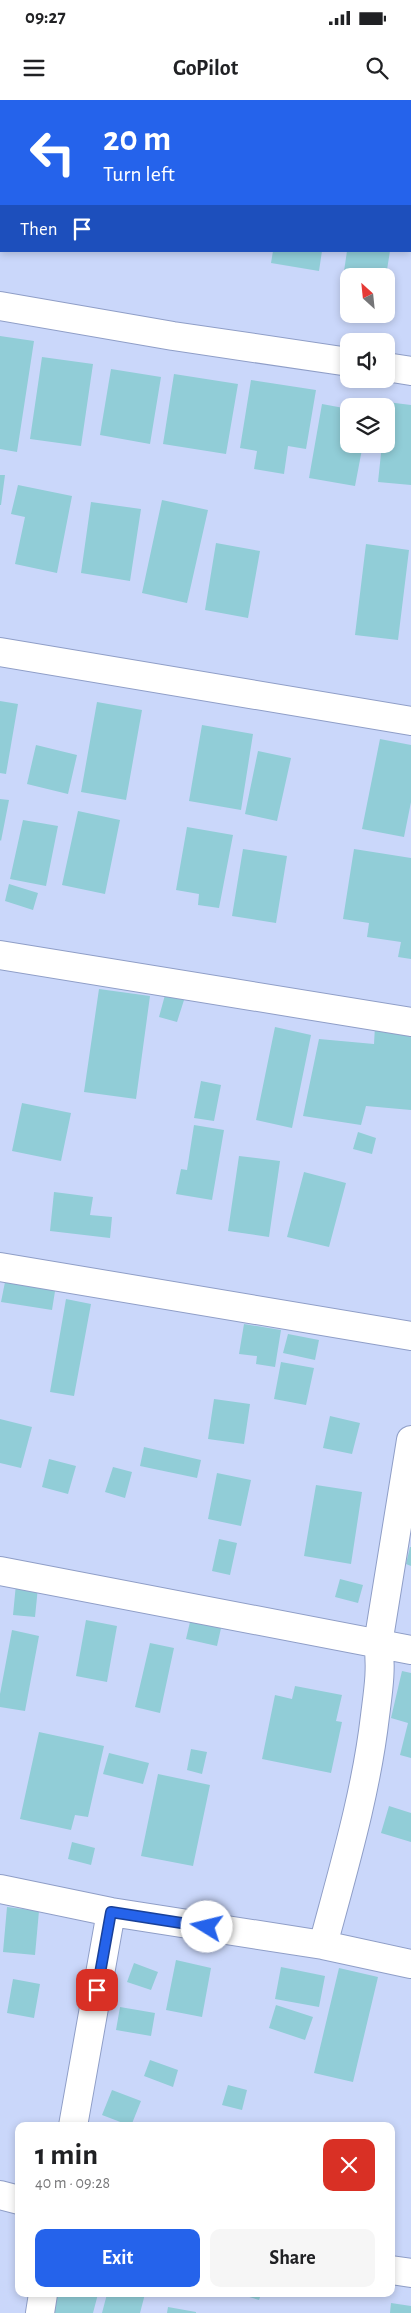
<!DOCTYPE html>
<html lang="en">
<head>
<meta charset="utf-8">
<style>
  :root { --surface:#fff; --page:#f6f6f6; --text:#202124; --muted:#757577; --accent:#2563eb }
  body { margin:0; font-family:"Alegreya Sans",sans-serif; background:var(--page); color:var(--text); height:100vh; display:flex; flex-direction:column; font-size:19px; white-space:nowrap }
  * { box-sizing:border-box; margin:0 }
  p { font-size:16px; color:var(--muted) }
  .icon { flex:none; width:28px; height:28px; fill:none; stroke:currentColor; stroke-width:2; stroke-linecap:round; stroke-linejoin:round }
  .map { position:relative; flex:1; overflow:hidden }
  .details { position:absolute; left:15px; top:2022px; width:380px; height:175px; display:flex; flex-direction:column; background:var(--surface); border-radius:10px; box-shadow:0 2px 8px #0003 }
  .details>* { flex:none }
  .hud { position:absolute; left:0px; top:0px; width:411px; height:152px; box-shadow:0 2px 8px #0003; background:#2563eb; color:#fff; overflow:hidden }
  .needle { width:32px; rotate:333deg }
  .buttons { position:absolute; left:340px; top:168px; display:grid; gap:10px }
  .buttons a { display:grid; place-items:center; width:55px; height:55px; border-radius:10px; background:var(--surface); box-shadow:0 2px 8px #0003; font-size:25px }
  .pin { position:absolute; display:grid; place-items:center; width:42px; height:42px; color:#fff; margin:-21px; border-radius:10px; box-shadow:0 2px 8px #0006 }
  .me { position:absolute; width:55px; margin:-28px; rotate:279deg; stroke-linejoin:round; filter:drop-shadow(0 0 4px #0008) }
  .turn { display:flex; align-items:center; gap:18px; height:105px; padding:0 20px; font-size:22px }
  .turn .icon { width:65px; height:65px; stroke-width:2.5 }
  .turn b { display:block; font-size:35px; line-height:42px }
  .then { display:flex; align-items:center; height:48px; padding:0 20px; background:#0003; gap:10px; font-size:19px }
  .round { display:grid; place-items:center; flex:none; width:52px; height:52px; border-radius:10px; background:var(--page) }
  .headline { display:flex; align-items:center; justify-content:space-between; height:85px; padding:0 20px }
  h1 { font-size:30px; font-weight:700; line-height:38px }
  .action { display:flex; gap:10px; margin-top:auto; padding:10px 20px }
  .action a { flex:1; height:58px; border-radius:10px; background:var(--accent); color:#fff; font-size:20px; font-weight:700; line-height:58px; text-align:center }
  .action a+a { background:var(--page); color:var(--text) }
  .status { display:flex; justify-content:space-between; align-items:center; height:35px; padding:0 25px; background:var(--surface); direction:ltr }
  .status svg { height:14px; fill:currentColor }
  header { display:flex; justify-content:space-between; align-items:center; height:65px; padding:0 20px; background:var(--surface); font-size:22px; font-weight:700 }
  .map>svg:first-child { display:block }
  .building { fill:#91cdd7 }
  .lines { fill:none; stroke-linecap:round; stroke-linejoin:round }
  .minor-casing { stroke:#8f9ec7; stroke-width:30 }
  .minor { stroke:#fff; stroke-width:28 }
  .route-casing { stroke:#184099; stroke-width:12 }
  .route { stroke:#2563eb; stroke-width:9 }
</style>
</head>
<body>
<div class="status"><b>09:27</b><svg viewBox="0 0 49 12"><path d="M0 12V9h3v3zM5 12V6h3v6zM10 12V3h3v9zM15 12V0h3v12zM26 1h20v11H26zM47 4h2v5h-2z"/></svg></div>
<header><svg class="icon" aria-label="menu" viewBox="0 0 24 24"><path d="M4 6h16M4 12h16M4 18h16"/></svg>GoPilot<svg class="icon" aria-label="search" viewBox="0 0 24 24"><circle cx="10" cy="10" r="6"/><path d="M15 15l6 6"/></svg></header>
<div class="map">
<svg width="411" height="2213" viewBox="0 0 411 2213">
  <rect width="100%" height="100%" fill="#cad7fa"/>
  <path class="building" d="M273 151H322L319 171 271 163Z
    M347 151H390L386 176 343 178Z
    M0 236 34 241 17 352 0 349Z
    M42 257 93 264 81 346 30 339Z
    M111 269 161 277 150 344 100 335Z
    M174 274 238 284 226 354 163 344Z
    M251 280 316 290 306 349 288 346 284 374 254 369 257 351 240 348Z
    M387 302 411 305V385L378 382 382 344H386Z
    M322 304 349 309V344H363L355 386 309 378Z
    M0 375H5L1 405H0Z
    M18 385 72 396 57 473 15 464 25 417 11 414Z
    M162 400 208 410 187 503 142 493Z
    M91 402 141 409 130 481 81 473Z
    M216 443 260 451 248 518 205 510Z
    M366 444 409 450 398 540 355 535Z
    M0 601 18 604 6 674 0 673Z
    M97 602 142 610 126 700 81 692Z
    M202 625 253 634 241 710 189 701Z
    M380 639 411 645V702L404 737 362 729Z
    M36 645 77 655 68 694 27 684Z
    M258 651 291 658 277 721 245 714Z
    M0 699 9 700 1 741 0 740Z
    M78 711 120 720 105 794 62 785Z
    M23 720 58 726 46 786 10 779Z
    M187 727 233 735 219 808 198 805 199 794 176 790Z
    M243 749 287 756 276 823 232 816Z
    M354 749 411 758V859L398 857 401 842 367 837 369 823 343 819Z
    M9 784 38 793 33 810 5 801Z
    M99 889 150 896 136 999 84 992Z
    M165 895 184 900 177 922 159 917Z
    M375 926 411 930V1010L366 1006 361 1025 303 1016 319 939 374 944Z
    M275 927 311 935 292 1028 256 1020Z
    M201 981 221 985 214 1021 194 1018Z
    M22 1003 71 1013 61 1061 12 1051Z
    M194 1025 224 1030 212 1100 176 1094 181 1069 187 1070Z
    M358 1032 376 1038 372 1054 353 1049Z
    M239 1056 280 1061 269 1137 228 1131Z
    M304 1072 346 1083 329 1147 287 1137Z
    M54 1092 93 1097 90 1115 112 1117 110 1138 50 1131Z
    M6 1177 56 1185 52 1210 1 1202Z
    M66 1199 91 1204 74 1296 50 1292Z
    M244 1224 281 1230 275 1267 256 1264 257 1256 239 1254Z
    M288 1234 319 1240 315 1260 283 1253Z
    M281 1262 314 1268 306 1305 274 1299Z
    M214 1299 250 1304 244 1344 208 1339Z
    M330 1316 360 1323 352 1354 323 1348Z
    M0 1319 32 1327 21 1368 0 1363Z
    M144 1347 201 1360 197 1378 140 1366Z
    M49 1359 76 1366 68 1394 42 1387Z
    M113 1367 132 1372 125 1398 105 1392Z
    M217 1373 251 1380 241 1426 208 1419Z
    M316 1385 362 1392 351 1464 304 1456Z
    M219 1439 237 1443 230 1475 212 1471Z
    M410 1447H411V1466L406 1464Z
    M340 1479 363 1485 358 1503 335 1497Z
    M16 1484 38 1487 35 1517 13 1515Z
    M193 1509 224 1515 217 1546 186 1539Z
    M86 1520 117 1526 107 1582 76 1576Z
    M12 1530 39 1536 25 1611 0 1607V1594Z
    M150 1543 174 1548 160 1613 135 1607Z
    M402 1571 411 1573V1658L400 1655 408 1623 391 1618Z
    M295 1586 342 1595 336 1621 342 1622 331 1673 262 1659 275 1595 292 1599Z
    M39 1632 104 1646 88 1717 75 1715 71 1730 20 1719Z
    M191 1649 207 1652 202 1674 187 1670Z
    M109 1653 149 1663 143 1684 103 1674Z
    M158 1674 210 1685 193 1766 141 1756Z
    M389 1706 411 1713V1742L381 1733Z
    M72 1742 95 1748 91 1765 68 1759Z
    M7 1807 39 1811 35 1855 3 1852Z
    M176 1860 211 1868 202 1917 166 1910Z
    M134 1863 158 1872 151 1890 127 1882Z
    M281 1867 325 1876 319 1907 275 1899Z
    M339 1868 378 1877 353 1982 314 1973Z
    M13 1879 40 1884 34 1918 7 1913Z
    M276 1905 313 1917 305 1940 269 1928Z
    M120 1907 155 1913 151 1936 116 1930Z
    M150 1960 178 1970 173 1987 144 1976Z
    M228 1985 247 1990 242 2010 222 2005Z
    M112 1990 141 2001 131 2026 102 2015Z
    M50 2194H98L93 2213H45Z
    M107 2194H145L140 2213H102Z
    M239 2194H261L259 2200Z
    M391 2203 411 2206V2213H390Z
    M168 2207 196 2212V2213H167Z"/>
  <g class="lines">
    <defs>
      <path id="minor" d="M0 206 173 236 349 262
        M386 267 411 271
        M0 552 411 621
        M0 855 411 922
        M0 1167 411 1236
        M0 1471 411 1550
        M0 1789 111 1812 323 1845 411 1864
        M323 1845C343 1770 366 1694 375 1616 378 1592 382 1568 378 1544L411 1340
        M73 2026 111 1812
        M0 2095 19 2100
        M391 2170 411 2173
        M40 2213 43 2194"/>
    </defs>
    <use href="#minor" class="minor-casing"/>
    <use href="#minor" class="minor"/>
  </g>
  <g class="lines">
    <defs>
      <path id="route" d="M97 1890 111 1812 207 1827"/>
    </defs>
    <use href="#route" class="route-casing"/>
    <use href="#route" class="route"/>
  </g>
</svg>
<div class="buttons">
<a><svg class="needle" viewBox="-14 -14 28 28"><path d="M0-13l5 13h-10z" fill="#e53935"/><path d="M0 13l5-13h-10z" fill="#757577"/></svg></a>
<a><svg class="icon" aria-label="sound" viewBox="0 0 24 24"><path d="M4 9h4l5-4v14l-5-4H4zM17 9q2 3 0 6"/></svg></a>
<a><svg class="icon" aria-label="layers" viewBox="0 0 24 24"><path d="M12 4l9 5-9 5-9-5zM3 14l9 5 9-5"/></svg></a>
</div>
<div class="pin" style="left:97px;top:1890px;background:#d93025"><svg class="icon" aria-label="arrive" viewBox="0 0 24 24"><path d="M6 21V4h12l-3 4 3 4H6"/></svg></div>
<svg class="me" style="left:207px;top:1827px" viewBox="-20 -20 40 40"><circle r="19" fill="#fff"/><path d="M0-13L10 11 0 6-10 11z" fill="#2563eb"/></svg>
<div class="hud">
<div class="turn"><svg class="icon" aria-label="left" viewBox="0 0 24 24"><path d="M17 20v-9H6M10 6l-5 5 5 5"/></svg><div><b>20 m</b>Turn left</div></div>
<div class="then">Then<svg class="icon" aria-label="arrive" viewBox="0 0 24 24"><path d="M6 21V4h12l-3 4 3 4H6"/></svg></div>
</div>
<section class="details">
<div class="headline"><div><h1>1 min</h1><p>40 m · 09:28</p></div><a class="round" style="background:#d93025;color:#fff"><svg class="icon" aria-label="close" viewBox="0 0 24 24"><path d="M6 6l12 12M18 6L6 18"/></svg></a></div>
<div class="action"><a>Exit</a><a>Share</a></div>
</section>
</div>
</body>
</html>
